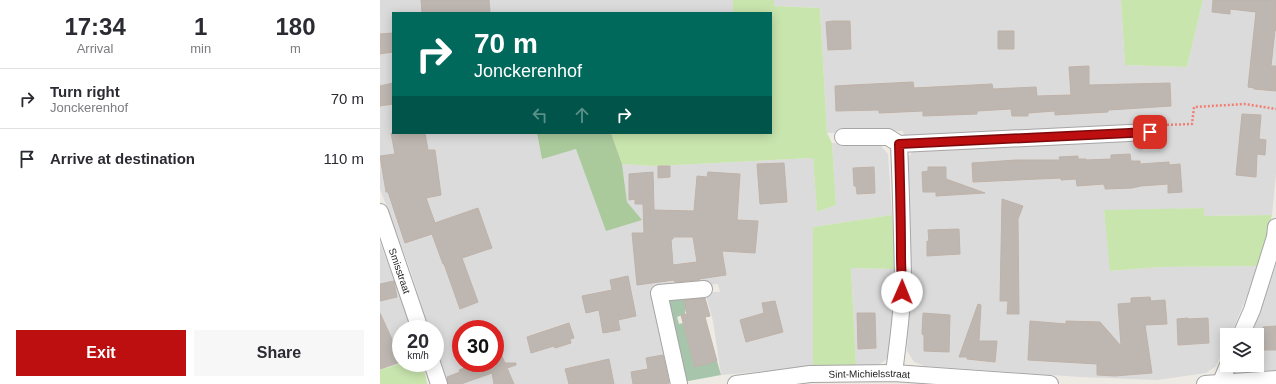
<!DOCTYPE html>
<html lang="en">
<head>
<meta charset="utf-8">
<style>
  :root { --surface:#fff; --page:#f7f7f7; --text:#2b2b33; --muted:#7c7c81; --line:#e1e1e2; --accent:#bd0e10 }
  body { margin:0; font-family:Helvetica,sans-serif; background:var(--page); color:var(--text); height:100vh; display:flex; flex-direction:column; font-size:15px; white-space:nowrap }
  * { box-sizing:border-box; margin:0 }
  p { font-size:13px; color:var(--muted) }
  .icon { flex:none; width:22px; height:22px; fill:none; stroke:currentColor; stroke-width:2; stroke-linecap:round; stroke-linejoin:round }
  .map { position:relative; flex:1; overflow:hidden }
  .drawer { display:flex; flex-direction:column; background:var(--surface); width:380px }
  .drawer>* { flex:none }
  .guide { position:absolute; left:12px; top:12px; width:380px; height:122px; border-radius:0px; box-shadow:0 2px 10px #0003; background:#00695c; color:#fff; overflow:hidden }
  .fabs { position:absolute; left:840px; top:328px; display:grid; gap:8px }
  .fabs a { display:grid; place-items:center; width:44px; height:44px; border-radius:0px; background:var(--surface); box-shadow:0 2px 10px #0003; font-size:20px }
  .speed { position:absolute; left:12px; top:320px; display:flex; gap:8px; font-size:20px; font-weight:700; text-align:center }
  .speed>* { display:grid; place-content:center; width:52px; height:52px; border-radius:50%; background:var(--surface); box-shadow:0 2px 10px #0003; line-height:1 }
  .speed small { font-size:10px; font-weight:400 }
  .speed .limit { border:6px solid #d22; background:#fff; color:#111 }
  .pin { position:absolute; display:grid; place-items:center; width:34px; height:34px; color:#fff; margin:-17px; border-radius:8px; box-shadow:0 2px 6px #0006 }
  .me { position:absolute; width:44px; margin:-22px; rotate:1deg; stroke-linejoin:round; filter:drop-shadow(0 0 3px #0008) }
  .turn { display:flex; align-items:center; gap:14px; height:84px; padding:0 16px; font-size:18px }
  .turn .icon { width:52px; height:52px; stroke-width:2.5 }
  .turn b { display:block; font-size:28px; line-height:34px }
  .lanes { display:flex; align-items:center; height:38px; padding:0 16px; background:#0003; justify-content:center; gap:20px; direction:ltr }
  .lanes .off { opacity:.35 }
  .eta { display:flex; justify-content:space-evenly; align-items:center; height:68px; text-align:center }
  .eta b { font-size:24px; font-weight:600; line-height:28px }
  .button { display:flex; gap:8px; margin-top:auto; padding:8px 16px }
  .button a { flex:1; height:46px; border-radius:0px; background:var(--accent); color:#fff; font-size:16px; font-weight:600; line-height:46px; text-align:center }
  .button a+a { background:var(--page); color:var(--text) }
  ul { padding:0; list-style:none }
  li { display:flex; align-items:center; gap:12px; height:60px; padding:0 16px; border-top:1px solid var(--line) }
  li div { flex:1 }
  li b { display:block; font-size:15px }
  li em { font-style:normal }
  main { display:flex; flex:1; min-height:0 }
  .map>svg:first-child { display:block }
  .residential { fill:#dcdbdb; fill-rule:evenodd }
  .grass { fill:#c9e5ae }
  .forest { fill:#aaca9c }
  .cemetery { fill:#a7c5ab }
  .building { fill:#beb7b1; stroke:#bfb2a8; fill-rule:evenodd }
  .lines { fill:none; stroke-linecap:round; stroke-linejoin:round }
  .minor-casing { stroke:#a5a5a5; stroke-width:18 }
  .path { stroke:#f07f74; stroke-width:2.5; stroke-dasharray:2 2; stroke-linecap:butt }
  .minor { stroke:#fff; stroke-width:16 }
  .route-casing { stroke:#7b090a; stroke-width:10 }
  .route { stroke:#bd0e10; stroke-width:7 }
  .labels { text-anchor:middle; stroke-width:3.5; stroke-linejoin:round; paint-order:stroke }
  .street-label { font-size:10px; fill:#1e1e1e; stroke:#fff }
</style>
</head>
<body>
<main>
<section class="drawer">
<div class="eta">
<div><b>17:34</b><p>Arrival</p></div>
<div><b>1</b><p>min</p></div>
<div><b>180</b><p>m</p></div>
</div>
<ul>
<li><svg class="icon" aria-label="right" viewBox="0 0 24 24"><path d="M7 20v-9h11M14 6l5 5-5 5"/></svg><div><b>Turn right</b><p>Jonckerenhof</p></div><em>70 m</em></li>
<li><svg class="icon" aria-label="arrive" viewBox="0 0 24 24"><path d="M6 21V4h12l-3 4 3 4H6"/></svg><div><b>Arrive at destination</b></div><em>110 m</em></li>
</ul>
<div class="button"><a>Exit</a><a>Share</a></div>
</section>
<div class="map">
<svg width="896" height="384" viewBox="0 0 896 384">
  <rect width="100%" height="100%" fill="#eeebe4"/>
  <path class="residential" d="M0 0H353V13H13V133H157L162 158 196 149 247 202 242 164 275 166 433 158 437 212 456 205 452 143 501 146 508 154 512 215 433 227V367L341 375 333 321 325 292H340L338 284 272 289 294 384H66L55 348V329H49L30 269 0 189ZM81 329H115V363H81Z
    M394 0H741L745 65 807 67 823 0H896V174L892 215 823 216 824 208 724 211 731 271 780 267 879 266 851 335H847V343L836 366 826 373 777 380 700 377 545 366 534 362 527 351 531 233 526 165 529 156 533 151 758 140 763 151 779 150 778 123 524 136 523 131 447 133 440 8 393 6Z
    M0 242 32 329H21V363H22L0 370Z
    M896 265V370L858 372 859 365H877V335H870Z
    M471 268 516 269 510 349 506 360 496 366 476 365Z"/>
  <path class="grass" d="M353 0H394V6L440 8 447 133 452 143 456 205 437 212 433 158 275 166 242 164 231 133H391V13H353Z
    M741 0H823L807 67 745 65Z
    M824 208V216L892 215 879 266 780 267 730 271 724 210Z
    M512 215 516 269 471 268 476 365 433 367V227Z
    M22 363H43L47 384H0V370Z"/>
  <path class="forest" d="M157 133H231L242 164 247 202 262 220 226 231 196 149 162 159Z"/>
  <path class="cemetery" d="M303 297 306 308 305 314 297 317 299 324 303 323 315 367 337 361 341 375 303 382 286 308 290 300Z"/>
  <path class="building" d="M41 0H109L110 13H42Z
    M833 0H896V30H895L891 66H896V91L874 89V88L868 87 876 12 850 9V14L832 12Z
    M453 21H470L471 49 448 50 446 22Z
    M618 31H634V49H618Z
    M13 33V52L0 54V34Z
    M709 66V85L790 83 791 106 745 109 728 110V112L675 115V111L648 113V116H632L631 109 597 111V114L543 116V111L499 113V110L456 111 455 86 472 85 533 82 534 88 612 84 613 89 656 87 657 96 691 95 689 67Z
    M13 83V104L0 106V86Z
    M862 114 881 115 879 139 886 140 885 155 877 154 876 177 856 175Z
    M11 133H45L48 150H55L61 195 46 198 55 223 98 208 112 248 82 258 98 302 80 309 64 264H63L52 234 25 243 8 192H6L0 156 15 154Z
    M750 154 751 161H760V164L789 162V165L800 164 802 192 788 193V184L761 186 752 188 725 189V186H724V184L697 186 696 179 681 180V178L593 182 592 163 636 160H680L679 157 698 156V159H706V160L731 159V155Z
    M404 163 407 202 380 204 377 164Z
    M278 166H290V177L278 178Z
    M494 167 495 193 477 194 476 186H474L473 168Z
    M548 167H566V179L605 193 556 196V192H543L542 172 548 171Z
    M273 172 274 210 314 211 317 176 327 177 328 172 360 174 357 220 378 221 375 253 342 251 346 275 319 279 320 280 295 282 294 280 257 285 252 233H264L263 204H255V199L249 200V174ZM293 237H313L317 262 293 265 291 239H293Z
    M622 199 643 206 638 219 639 314H627L628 301H620Z
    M579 229 580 254 547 256V241L549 242 548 230Z
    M248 276 256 316 238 320 240 330 223 333 219 310 206 313 202 296 232 290 230 280Z
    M14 281 17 297 0 301V284Z
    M770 297 771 301 785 300 787 324 765 325 772 373 735 376 717 375V364L648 360 650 321 686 324V321L720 322 741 346 738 304 751 303V298Z
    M325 298 330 316 325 317 337 361 315 367 301 315 307 314 304 300Z
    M395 301 403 332 366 342 360 320 384 313 382 303Z
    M598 304 601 305 599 341H617L615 362 587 359V357H579Z
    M0 313 11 337 20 362 0 369Z
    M477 313H495L496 348 478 349Z
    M543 313 570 315 569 352 544 351V335L542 334Z
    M808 318V319L828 318 829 343 798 345 797 319Z
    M189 323 194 338 190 339 191 343 175 348 174 346 151 353 147 337Z
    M896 326V350H884L883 327Z
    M115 341 125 363H136V365L127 368 134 384H114L112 373 81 384H68L67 377 80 372 79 370 98 363H115Z
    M283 355 289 383 283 384H253L251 372 268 369 266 358Z
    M229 359 234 384H189L185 369Z"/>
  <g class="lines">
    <defs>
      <g id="minor">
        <path d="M463 137H508L519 144"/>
        <path id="s1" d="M0 212 40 329"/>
        <path d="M861 335 872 310 895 237 896 227"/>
        <path d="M52 363 59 384"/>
        <path d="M514 373C518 341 523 308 523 276 522 232 521 188 519 144L770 132"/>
        <path d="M841 382 848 365"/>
        <path d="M299 384 279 293 324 289"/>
        <path id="s2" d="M356 384 430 374 514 373 670 384"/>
        <path d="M825 384 896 379"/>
      </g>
    </defs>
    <use href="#minor" class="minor-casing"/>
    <path class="path" d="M783 125 812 124 814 107 865 104 896 109"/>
    <use href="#minor" class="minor"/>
  </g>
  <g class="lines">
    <defs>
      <path id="route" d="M522 292C522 279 521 267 521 255 521 218 520 181 519 144L770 132"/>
    </defs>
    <use href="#route" class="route-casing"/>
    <use href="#route" class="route"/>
  </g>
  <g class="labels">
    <g class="street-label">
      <text dy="4" stroke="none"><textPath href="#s1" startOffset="62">Smisstraat</textPath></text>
      <text dy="4" stroke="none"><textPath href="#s2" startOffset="134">Sint-Michielsstraat</textPath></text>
    </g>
  </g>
</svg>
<div class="fabs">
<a><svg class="icon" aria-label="layers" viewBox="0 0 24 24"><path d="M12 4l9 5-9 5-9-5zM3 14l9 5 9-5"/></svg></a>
</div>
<div class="speed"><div>20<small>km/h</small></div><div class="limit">30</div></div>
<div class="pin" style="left:770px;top:132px;background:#d93025"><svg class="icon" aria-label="arrive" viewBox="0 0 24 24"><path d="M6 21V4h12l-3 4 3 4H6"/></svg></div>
<svg class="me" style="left:522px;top:292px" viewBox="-20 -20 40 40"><circle r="19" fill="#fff"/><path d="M0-13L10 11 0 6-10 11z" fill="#bd0e10"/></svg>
<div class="guide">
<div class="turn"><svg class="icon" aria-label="right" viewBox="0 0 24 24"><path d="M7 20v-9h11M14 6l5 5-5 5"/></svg><div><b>70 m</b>Jonckerenhof</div></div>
<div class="lanes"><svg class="icon off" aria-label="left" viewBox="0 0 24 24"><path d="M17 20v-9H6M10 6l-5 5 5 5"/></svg><svg class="icon off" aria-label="ahead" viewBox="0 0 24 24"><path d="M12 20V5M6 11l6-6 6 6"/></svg><svg class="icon" aria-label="right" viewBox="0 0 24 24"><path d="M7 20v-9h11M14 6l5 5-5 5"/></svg></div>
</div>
</div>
</main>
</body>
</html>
